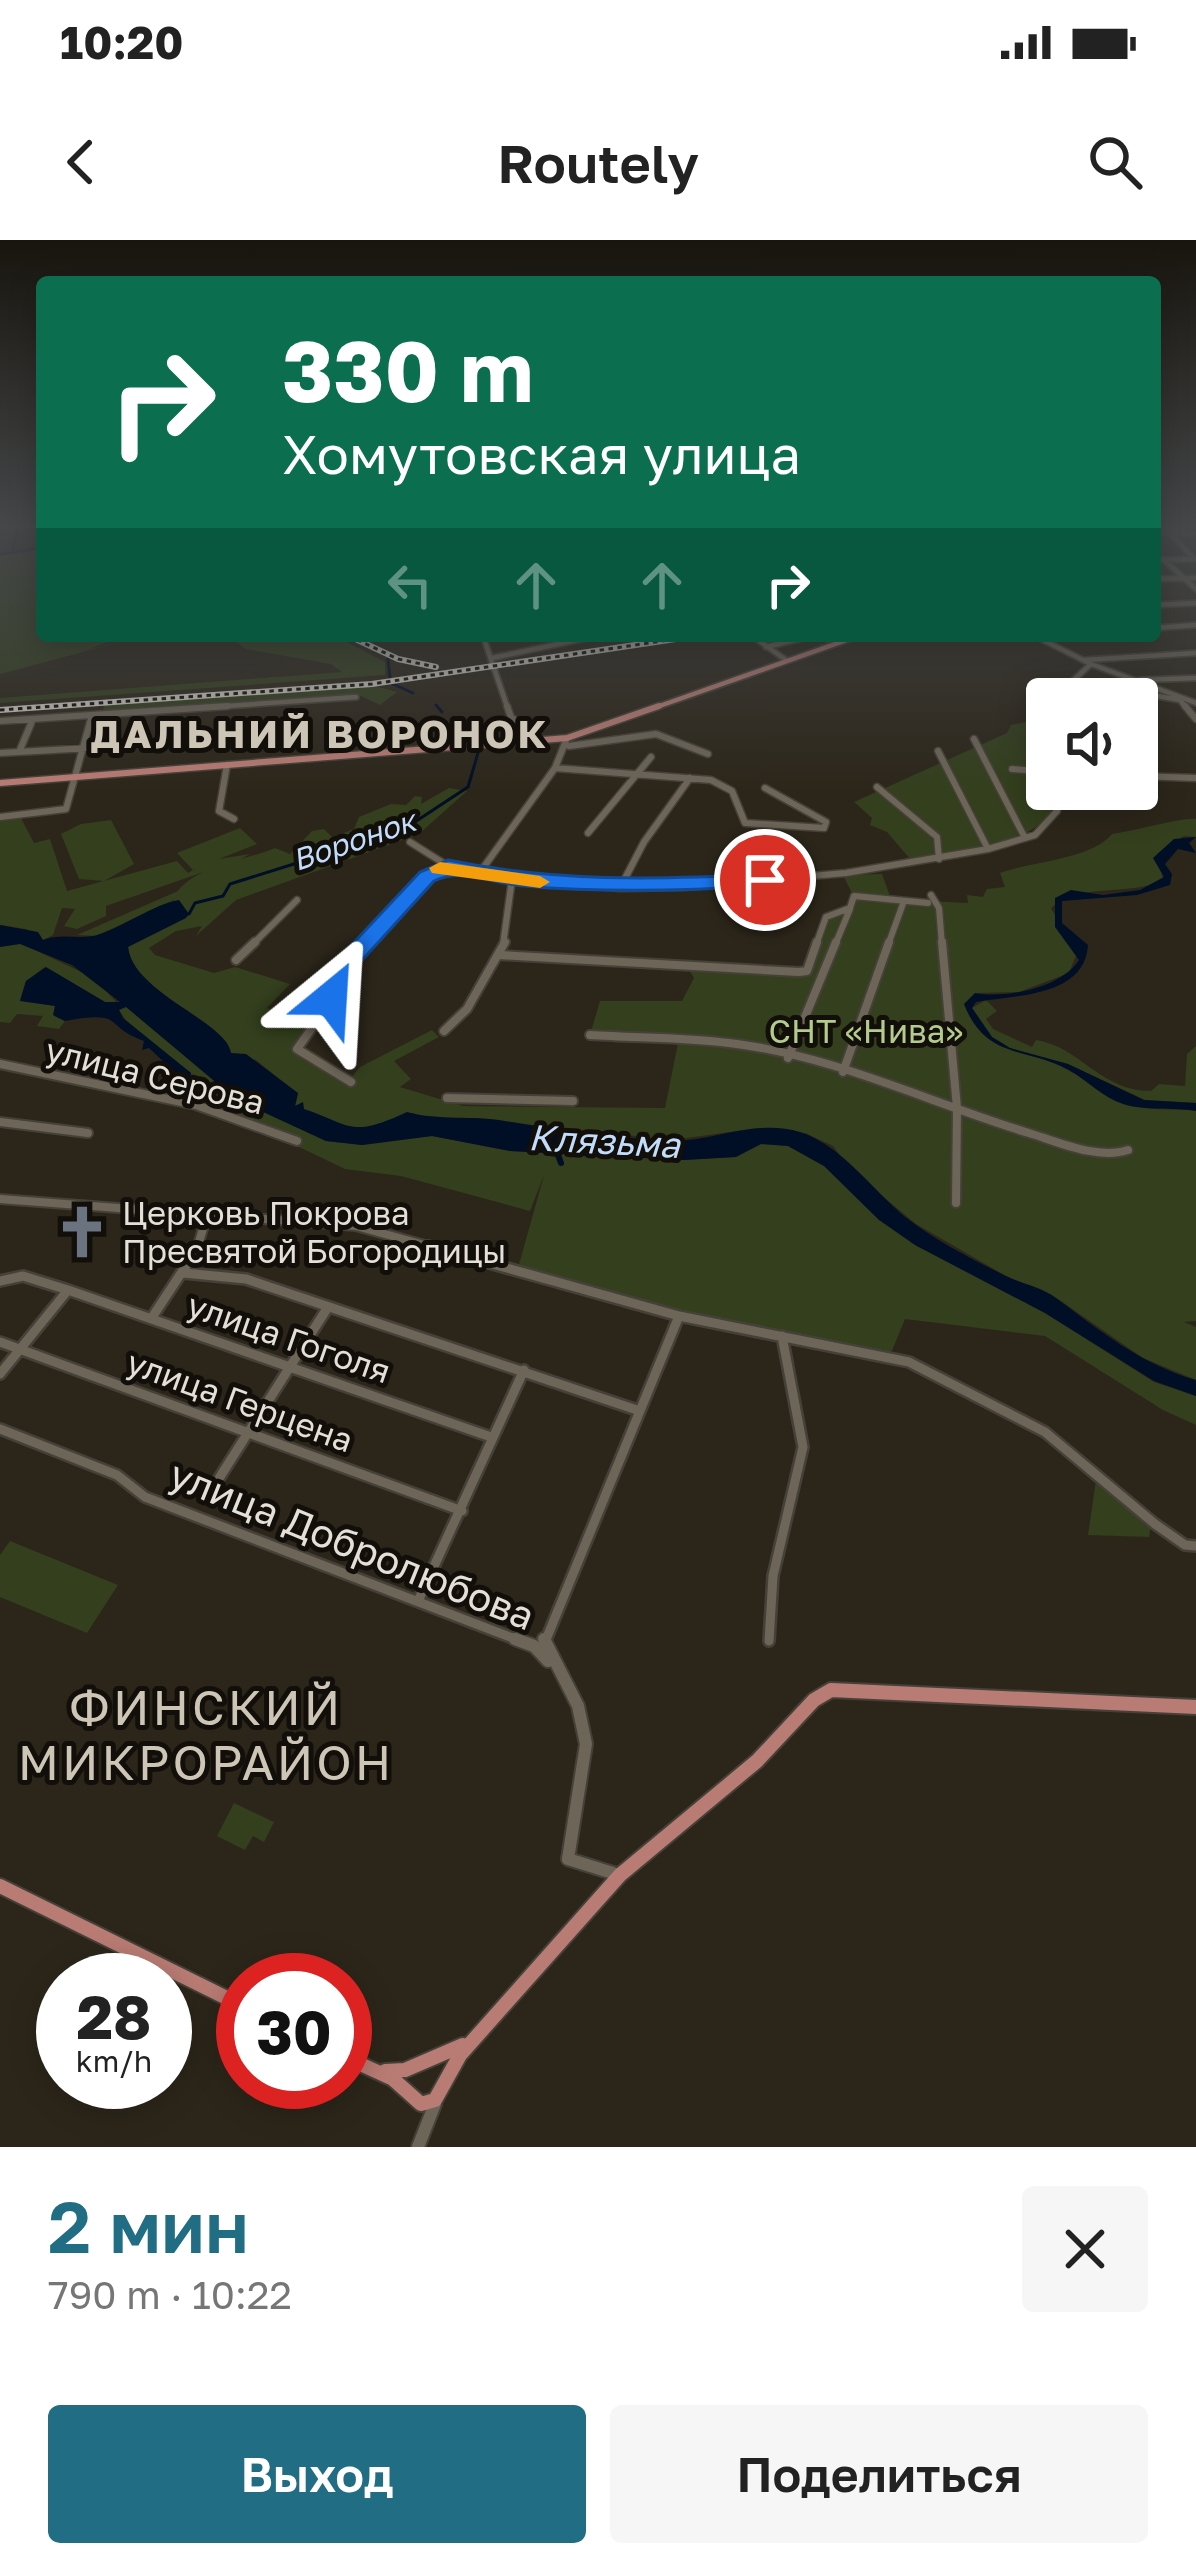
<!DOCTYPE html>
<html lang="ru">
<head>
<meta charset="utf-8">
<style>
  :root { --surface:#fff; --page:#f6f6f6; --text:#222; --muted:#767676; --accent:#206d84 }
  body { margin:0; font-family:"Golos Text",sans-serif; background:var(--page); color:var(--text); height:100vh; display:flex; flex-direction:column; font-size:45px; white-space:nowrap }
  * { box-sizing:border-box; margin:0 }
  p { font-size:39px; color:var(--muted) }
  .icon { flex:none; width:66px; height:66px; fill:none; stroke:currentColor; stroke-width:2; stroke-linecap:round; stroke-linejoin:round }
  .map { position:relative; height:1907px; overflow:hidden }
  .panel { display:flex; flex-direction:column; background:var(--surface); flex:1 }
  .panel>* { flex:none }
  .banner { position:absolute; left:36px; top:36px; width:1125px; height:366px; border-radius:12px; box-shadow:0 6px 30px #0003; background:#0b6e4f; color:#fff; overflow:hidden }
  .controls { position:absolute; left:1026px; top:438px; display:grid; gap:24px }
  .controls a { display:grid; place-items:center; width:132px; height:132px; border-radius:12px; background:var(--surface); box-shadow:0 6px 30px #0003; font-size:60px }
  .speed { position:absolute; left:36px; top:1713px; display:flex; gap:24px; font-size:60px; font-weight:700; text-align:center }
  .speed>* { display:grid; place-content:center; width:156px; height:156px; border-radius:50%; background:var(--surface); box-shadow:0 6px 30px #0003; line-height:1 }
  .speed small { font-size:30px; font-weight:400 }
  .speed .limit { border:18px solid #d22; background:#fff; color:#111 }
  .pin { position:absolute; display:grid; place-items:center; width:102px; height:102px; color:#fff; margin:-51px; border:6px solid #fff; border-radius:50%; box-shadow:0 3px 12px #0007 }
  .me { position:absolute; width:132px; margin:-66px; rotate:27deg; stroke-linejoin:round; filter:drop-shadow(0 0 9px #0008) }
  .turn { display:flex; align-items:center; gap:42px; height:252px; padding:0 48px; font-size:54px }
  .turn .icon { width:156px; height:156px; stroke-width:2.5 }
  .turn b { display:block; font-size:84px; line-height:102px }
  .lanes { display:flex; align-items:center; height:114px; padding:0 48px; background:#0003; justify-content:center; gap:60px; direction:ltr }
  .lanes .off { opacity:.35 }
  .round { display:grid; place-items:center; flex:none; width:126px; height:126px; border-radius:12px; background:var(--page) }
  .head { display:flex; align-items:center; justify-content:space-between; height:204px; padding:0 48px }
  h1 { font-size:72px; font-weight:600; line-height:90px; color:var(--accent) }
  .button { display:flex; gap:24px; margin-top:auto; padding:24px 48px }
  .button a { flex:1; height:138px; border-radius:12px; background:var(--accent); color:#fff; font-size:48px; font-weight:600; line-height:138px; text-align:center }
  .button a+a { background:var(--page); color:var(--text) }
  .status { display:flex; justify-content:space-between; align-items:center; height:84px; padding:0 60px; background:var(--surface); direction:ltr }
  .status svg { height:33px; fill:currentColor }
  header { display:flex; justify-content:space-between; align-items:center; height:156px; padding:0 48px; background:var(--surface); font-size:54px; font-weight:600 }
  .map>svg:first-child { display:block }
  .green { fill:#333f1d }
  .water { fill:#000e26 }
  .lines { fill:none; stroke-linecap:round; stroke-linejoin:round }
  .stream { stroke:#000e26; stroke-width:3 }
  .canal { stroke:#000e26; stroke-width:6 }
  .minor-far4-casing { stroke:#464138; stroke-width:8 }
  .minor-far3-casing { stroke:#464138; stroke-width:9 }
  .minor-far2-casing { stroke:#464138; stroke-width:12 }
  .minor-far1-casing { stroke:#464138; stroke-width:14 }
  .minor-casing { stroke:#464138; stroke-width:16 }
  .major-far2-casing { stroke:#464138; stroke-width:8 }
  .major-far1-casing { stroke:#464138; stroke-width:9 }
  .major-casing { stroke:#464138; stroke-width:18 }
  .minor-far4 { stroke:#6c6558; stroke-width:4.5 }
  .minor-far3 { stroke:#6c6558; stroke-width:6 }
  .minor-far2 { stroke:#6c6558; stroke-width:8 }
  .minor-far1 { stroke:#6c6558; stroke-width:9 }
  .minor { stroke:#6c6558; stroke-width:12 }
  .major-far2 { stroke:#b97c74; stroke-width:4.5 }
  .major-far1 { stroke:#b97c74; stroke-width:6 }
  .major { stroke:#b97c74; stroke-width:14 }
  .rail-casing { stroke:#cecac1; stroke-width:6 }
  .rail { stroke:#120f0a; stroke-width:3; stroke-dasharray:4.5; stroke-linecap:butt }
  .route { fill:#1a73e8; stroke:#114b97; stroke-width:3 }
  .slow { fill:#f59e0b }
  .labels { text-anchor:middle; stroke-width:10; stroke-linejoin:round; paint-order:stroke }
  .far-water-label { font-size:30px; font-style:italic; fill:#c2ddfc; stroke:#120f0a }
  .park-label { font-size:33px; fill:#b3cb8d; stroke:#120f0a }
  .street-label { font-size:33px; fill:#e4e0d8; stroke:#120f0a }
  .poi-label { font-size:33px; fill:#e4e0d8; stroke:#120f0a; text-anchor:start }
  .water-label { font-size:36px; font-style:italic; fill:#c2ddfc; stroke:#120f0a }
  .far-district-label { font-size:39px; font-weight:bold; letter-spacing:3px; fill:#cdc5b6; stroke:#120f0a }
  .near-street-label { font-size:39px; fill:#e4e0d8; stroke:#120f0a }
  .near-quarter-label { font-size:48px; letter-spacing:3px; fill:#cdc5b6; stroke:#120f0a }
</style>
</head>
<body>
<div class="status"><b>10:20</b><svg viewBox="0 0 49 12"><path d="M0 12V9h3v3zM5 12V6h3v6zM10 12V3h3v9zM15 12V0h3v12zM26 1h20v11H26zM47 4h2v5h-2z"/></svg></div>
<header><svg class="icon" aria-label="back" viewBox="0 0 24 24"><path d="M15 5l-7 7 7 7"/></svg>Routely<svg class="icon" aria-label="search" viewBox="0 0 24 24"><circle cx="10" cy="10" r="6"/><path d="M15 15l6 6"/></svg></header>
<div class="map">
<svg width="1196" height="1907" viewBox="0 0 1196 1907">
  <rect width="100%" height="100%" fill="#2c261a"/>
  <path class="green" d="M42 309V396H123L84 411 144 396 0 434V316Z
    M245 396 268 400 335 396 385 422V435L0 463V458L342 432 331 424 246 409 235 401Z
    M375 446 397 452 380 465 359 455 103 472 104 465Z
    M1039 479 1047 481V549H1055L1056 555 1050 560 1052 573C1019 609 957 615 910 619L887 592 870 585 872 578 854 562 1007 493 1011 485Z
    M449 548 467 551 419 594 236 660 196 696 202 686 176 691 149 708 155 715 214 733 235 727 290 744 267 768 308 783 331 758 336 760 301 809 350 839 360 827 432 790 439 797 394 821 411 839 400 847 463 866 665 868 679 798 590 795 600 761H682L694 738 686 725 807 731 826 677 850 667 853 655 843 635 882 634 891 659 968 663 967 655 983 657 987 649 1005 647 1000 633C1032 621 1090 620 1112 594 1135 591 1183 577 1196 579V597L1184 596 1157 614 1163 640C1128 657 1078 642 1051 668L1077 713 1069 733 1019 752 978 753 964 764C986 820 1026 806 1068 830 1094 844 1111 861 1141 867 1159 871 1179 868 1196 871V1081L1184 1082 1196 1087V1140L1143 1118 1058 1059 1006 1036 916 984 850 929 833 906 805 893 758 888 666 901 602 891H543L469 878 423 879 413 873 368 887H345L295 867 298 854 256 820 231 813C215 771 134 758 128 707L174 681V660L96 696 77 695 178 651C197 626 246 620 275 608L290 614 312 591 324 589 335 600 363 595 341 594 354 589 359 577 391 564 406 565 415 556 422 557 421 564Z
    M21 578 34 603 50 599 67 651 177 621 188 633 193 630 177 613 240 588 257 604 219 619 250 614 241 619 106 666V676L77 689 64 686 75 669 62 668 53 695 43 700 26 689 0 685V579Z
    M111 580 134 624 104 641 79 639 61 594 81 584Z
    M20 703 94 738 118 764 105 762 45 727 26 741 20 760 55 766 54 776 65 781 59 789 37 786 43 776 17 774 10 783 0 782V707Z
    M986 760 997 771 986 779 993 789 1032 807 1036 800C1081 807 1100 851 1151 851L1159 844 1185 846 1187 814 1196 806V863L1145 860 1068 824 1010 808 992 797 972 768Z
    M126 766 237 860 326 901 362 905 432 896 510 911 684 920 735 917 761 904 788 906 824 926 915 1005 1045 1073 1154 1142 1196 1156V1185L1163 1170 1045 1096 905 1079 891 1113 678 1071 518 1028 544 935 530 971 401 936 345 929 297 906 301 899 197 863 207 850 186 842 191 833 129 785 119 770Z
    M1096 1240 1151 1284 1149 1297 1088 1295Z
    M10 1301 118 1345 87 1393 0 1357V1315Z
    M234 1563 274 1582 264 1602 253 1596 245 1610 217 1596Z"/>
  <path class="water" d="M1196 597 1189 603 1196 613 1178 609 1165 624 1172 634 1170 645 1137 655 1062 661V683L1088 705C1085 757 1015 755 976 762L972 768 992 797 1010 808 1068 824 1144 860 1196 863V871C1175 867 1145 871 1123 864 1102 857 1088 841 1069 830 1026 806 987 821 964 764L975 753C1006 759 1061 748 1079 720L1055 687V658L1071 650 1103 655 1140 650 1164 637 1153 618 1174 599Z
    M179 660 189 674 186 678 128 707C133 753 227 782 231 813L246 814 298 853 295 866 303 862 304 869C353 886 351 898 407 872 439 881 472 875 505 881 558 889 613 897 666 901 712 903 754 878 800 892 841 905 871 948 904 976 933 999 973 1020 1006 1036 1022 1044 1041 1047 1056 1058 1099 1090 1142 1125 1196 1140V1156L1154 1141 1045 1073 915 1005 879 980 824 926 788 906 761 904 736 917 684 920 510 911 432 896 362 905 326 901 237 860 126 767 119 770 123 778 191 833 190 840 181 838 149 808 142 810 144 801C101 786 128 770 65 781L53 775 55 766 20 761 26 741 46 727 105 762H120L72 725 20 704 0 707V685L38 692 43 700C62 692 82 701 100 694 127 685 150 666 179 660Z"/>
  <g class="lines">
    <path class="stream" d="M12 312 19 286
      M0 314 42 308
      M388 419 390 438
      M393 444 413 453
      M436 465 442 472
      M189 674 195 663 223 656 230 644 297 623 334 603 392 597 468 547 480 506"/>
    <path class="canal" d="M561 923 558 915 564 908"/>
    <defs>
      <path id="minor-far4" d="M1162 284 1194 319
        M1155 292 1196 293
        M1155 320 1195 319
        M1164 320 1196 349
        M1155 339 1196 338
        M1155 365 1196 363
        M1155 388 1196 385
        M483 396 508 469
        M1035 396 1091 424 1196 463
        M754 397 786 420
        M766 407 811 396 843 401
        M492 418 596 396
        M1084 420 1196 413
        M1140 440 1196 438
        M1106 447 1180 460 1187 469
        M1053 459 1091 424
        M183 469 356 457"/>
      <path id="minor-far3" d="M507 466 511 477 535 498
        M1185 466 1196 479
        M0 481 228 466
        M974 499 1025 598
        M569 506 656 494 708 514
        M938 511 988 609
        M19 512 33 479
        M0 513 106 507
        M227 525 219 571 234 579
        M555 528 711 540 732 551 745 583 824 588
        M1012 529 1047 532
        M1137 536 1196 538
        M877 547 937 597 939 619
        M765 548 826 582 824 588
        M0 577 66 569 92 475
        M588 593 651 517
        M410 602 448 626 478 635 620 648 684 647 846 633 988 609 1035 595 1057 571 1060 549
        M478 635 555 528 567 498
        M620 648 644 602 690 538
        M931 655 939 668 942 705
        M252 705 297 660
        M364 705 427 637 446 626
        M503 705 512 639
        M816 705 826 677 850 668 854 656 928 663
        M835 705 850 669
        M888 705 904 661"/>
      <path id="minor-far2" d="M942 702 957 868 956 963
        M499 715 799 732 807 731 817 702
        M236 720 255 702
        M444 791 467 769 505 702
        M590 795C636 798 683 797 729 803 833 815 930 863 1029 893 1058 902 1098 920 1128 910
        M788 818 836 702
        M0 824 196 865 297 901
        M843 832 889 702
        M351 842 297 809 329 764 331 758 321 751 367 702
        M447 858 573 861
        M0 882 88 893
        M0 959 356 986 439 1009
        M197 1009 207 975"/>
      <path id="minor-far1" d="M428 1006 679 1076 909 1122 1045 1192 1155 1284 1185 1305 1196 1306
        M184 1033 246 1039 637 1170
        M0 1041 23 1036 68 1050 491 1197
        M151 1079 199 1006
        M0 1102 462 1271
        M0 1134 68 1050
        M0 1189 117 1235 145 1257 523 1402
        M218 1240 328 1067
        M419 1359 524 1130
        M769 1401 773 1336 803 1207 782 1096
        M545 1402 679 1076"/>
      <path id="minor" d="M515 1399 534 1406 548 1421
        M544 1399 578 1466 586 1504 568 1619 619 1635
        M418 1907 435 1864"/>
      <path id="major-far2" d="M651 469 858 396"/>
      <path id="major-far1" d="M0 543 567 498 659 466"/>
      <path id="major" d="M0 1646 243 1766
        M345 1817 393 1839 421 1864 435 1860 460 1815 620 1635 757 1521 814 1460 831 1450 1196 1467
        M385 1831 405 1830 463 1805"/>
    </defs>
    <use href="#minor-far4" class="minor-far4-casing"/>
    <use href="#minor-far3" class="minor-far3-casing"/>
    <use href="#minor-far2" class="minor-far2-casing"/>
    <use href="#minor-far1" class="minor-far1-casing"/>
    <use href="#minor" class="minor-casing"/>
    <use href="#major-far2" class="major-far2-casing"/>
    <use href="#major-far1" class="major-far1-casing"/>
    <use href="#major" class="major-casing"/>
    <use href="#minor-far4" class="minor-far4"/>
    <use href="#minor-far3" class="minor-far3"/>
    <use href="#minor-far2" class="minor-far2"/>
    <use href="#minor-far1" class="minor-far1"/>
    <use href="#minor" class="minor"/>
    <use href="#major-far2" class="major-far2"/>
    <use href="#major-far1" class="major-far1"/>
    <use href="#major" class="major"/>
    <defs>
      <path id="rail" d="M349 396 398 419 436 427
        M0 470 372 444 696 396"/>
    </defs>
    <use href="#rail" class="rail-casing"/>
    <use href="#rail" class="rail"/>
  </g>
  <linearGradient id="sky" x2="0" y2="1"><stop stop-color="#18150e"/><stop offset="0.52" stop-color="#454749"/><stop offset="1" stop-color="#454749" stop-opacity="0"/></linearGradient>
  <rect width="1196" height="551" fill="url(#sky)"/>
  <path class="route" d="M448 620C555 642 656 640 765 634L775 640 765 646C683 651 605 653 524 646 493 644 462 627 434 641L335 750 342 758 339 764H323L313 756V746L420 632Z"/>
  <path class="slow" d="M440 622 540 636 550 642 540 648 432 633 429 628Z"/>
  <defs>
    <symbol id="church-bare" viewBox="-9 -9 18 18"><path d="M-1.2-6h2.4v3.5h3.3v2.4h-3.3V6h-2.4V-.1h-3.3v-2.4h3.3Z" fill="#6b7280" stroke="#120f0a" stroke-width="2.5" paint-order="stroke"/></symbol>
  </defs>
  <g fill-rule="evenodd">
    <use href="#church-bare" x="44" y="954" width="76" height="76"/>
  </g>
  <g class="labels">
    <g class="far-water-label">
      <text transform="translate(354 601) rotate(-19)" y="10">Воронок</text>
    </g>
    <g class="park-label">
      <text x="866" y="803">СНТ «Нива»</text>
    </g>
    <g class="street-label">
      <text transform="translate(155 836) rotate(14)" y="12">улица Серова</text>
      <text transform="translate(289 1098) rotate(19)" y="12">улица Гоголя</text>
      <text transform="translate(240 1161) rotate(20)" y="12">улица Герцена</text>
    </g>
    <g class="poi-label">
      <text x="122" y="985">Церковь Покрова<tspan x="122" dy="38">Пресвятой Богородицы</tspan></text>
    </g>
    <g class="water-label">
      <text transform="translate(604 901) rotate(3)" y="13">Клязьма</text>
    </g>
    <g class="far-district-label">
      <text x="320" y="508">ДАЛЬНИЙ ВОРОНОК</text>
    </g>
    <g class="near-street-label">
      <text transform="translate(352 1305) rotate(22)" y="14">улица Добролюбова</text>
    </g>
    <g class="near-quarter-label">
      <text x="206" y="1485">ФИНСКИЙ<tspan x="206" dy="55">МИКРОРАЙОН</tspan></text>
    </g>
  </g>
</svg>
<div class="controls">
<a><svg class="icon" aria-label="sound" viewBox="0 0 24 24"><path d="M4 9h4l5-4v14l-5-4H4zM17 9q2 3 0 6"/></svg></a>
</div>
<div class="speed"><div>28<small>km/h</small></div><div class="limit">30</div></div>
<div class="pin" style="left:765px;top:640px;background:#d93025"><svg class="icon" aria-label="arrive" viewBox="0 0 24 24"><path d="M6 21V4h12l-3 4 3 4H6"/></svg></div>
<svg class="me" style="left:331px;top:758px" viewBox="-20 -20 40 40"><path d="M0-17L14 15 0 8-14 15z" fill="#1a73e8" stroke="#fff" stroke-width="4"/></svg>
<div class="banner">
<div class="turn"><svg class="icon" aria-label="right" viewBox="0 0 24 24"><path d="M7 20v-9h11M14 6l5 5-5 5"/></svg><div><b>330 m</b>Хомутовская улица</div></div>
<div class="lanes"><svg class="icon off" aria-label="left" viewBox="0 0 24 24"><path d="M17 20v-9H6M10 6l-5 5 5 5"/></svg><svg class="icon off" aria-label="ahead" viewBox="0 0 24 24"><path d="M12 20V5M6 11l6-6 6 6"/></svg><svg class="icon off" aria-label="ahead" viewBox="0 0 24 24"><path d="M12 20V5M6 11l6-6 6 6"/></svg><svg class="icon" aria-label="right" viewBox="0 0 24 24"><path d="M7 20v-9h11M14 6l5 5-5 5"/></svg></div>
</div>
</div>
<section class="panel">
<div class="head"><div><h1>2 мин</h1><p>790 m · 10:22</p></div><a class="round"><svg class="icon" aria-label="close" viewBox="0 0 24 24"><path d="M6 6l12 12M18 6L6 18"/></svg></a></div>
<div class="button"><a>Выход</a><a>Поделиться</a></div>
</section>
</body>
</html>
